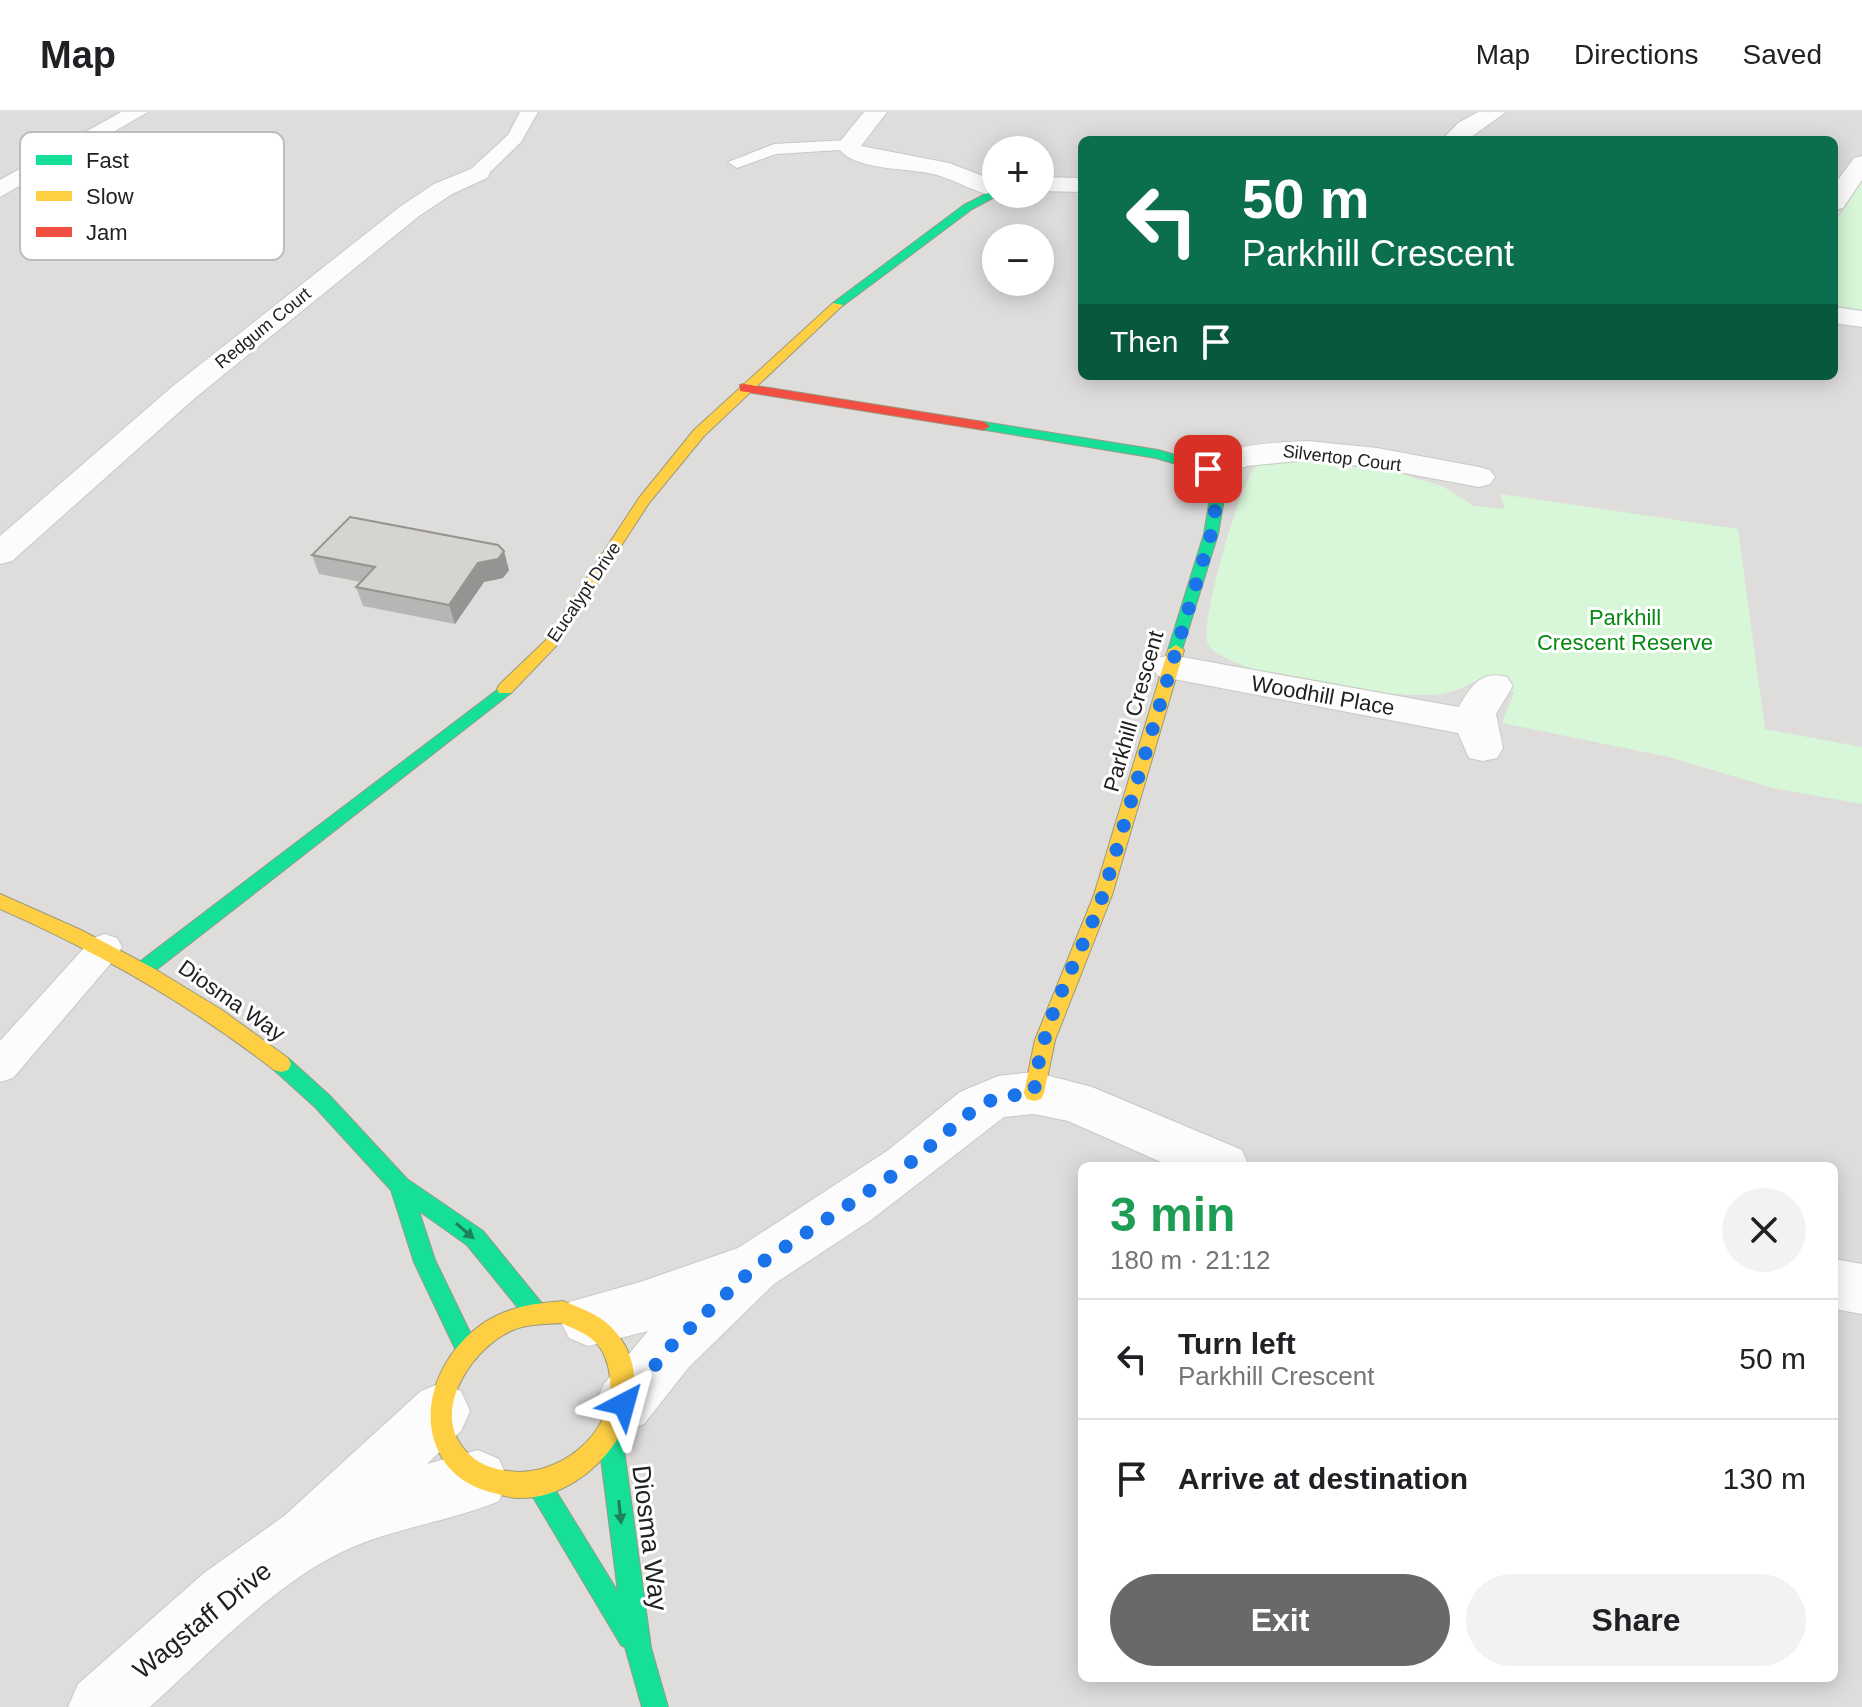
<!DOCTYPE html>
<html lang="en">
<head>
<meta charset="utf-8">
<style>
  :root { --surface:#fff; --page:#f2f2f2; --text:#202124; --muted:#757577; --line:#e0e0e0; --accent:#696967 }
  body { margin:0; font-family:Helvetica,sans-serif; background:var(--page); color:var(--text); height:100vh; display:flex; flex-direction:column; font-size:30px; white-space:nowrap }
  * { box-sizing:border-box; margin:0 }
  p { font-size:26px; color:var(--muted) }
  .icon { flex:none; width:44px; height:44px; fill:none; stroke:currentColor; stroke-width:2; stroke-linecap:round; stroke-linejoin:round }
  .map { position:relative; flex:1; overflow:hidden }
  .side { position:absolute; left:1078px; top:1050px; width:760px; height:520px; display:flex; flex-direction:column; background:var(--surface); border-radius:12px; box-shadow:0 4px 20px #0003 }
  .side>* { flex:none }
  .hud { position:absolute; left:1078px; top:24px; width:760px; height:244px; border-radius:12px; box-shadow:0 4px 20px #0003; background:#0b6e4f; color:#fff; overflow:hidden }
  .tools { position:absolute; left:982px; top:24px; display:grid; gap:16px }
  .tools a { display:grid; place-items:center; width:72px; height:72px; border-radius:50%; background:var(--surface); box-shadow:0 4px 20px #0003; font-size:40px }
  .pin { position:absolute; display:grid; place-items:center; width:68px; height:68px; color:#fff; margin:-34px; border-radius:16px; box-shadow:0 4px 12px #0006 }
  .me { position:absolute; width:88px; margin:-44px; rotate:39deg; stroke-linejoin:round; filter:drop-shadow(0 0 6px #0008) }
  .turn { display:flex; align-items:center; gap:28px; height:168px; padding:0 32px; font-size:36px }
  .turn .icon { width:104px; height:104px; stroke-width:2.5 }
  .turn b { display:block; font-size:56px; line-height:68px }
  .then { display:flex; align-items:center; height:76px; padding:0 32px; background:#0003; gap:16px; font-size:30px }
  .round { display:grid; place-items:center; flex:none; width:84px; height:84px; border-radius:42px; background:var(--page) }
  .overview { display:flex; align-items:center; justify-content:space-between; height:136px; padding:0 32px }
  h1 { font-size:48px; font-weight:700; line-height:60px; color:#1e9e55 }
  .button { display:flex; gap:16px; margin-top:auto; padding:16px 32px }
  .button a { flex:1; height:92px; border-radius:48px; background:var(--accent); color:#fff; font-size:32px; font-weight:700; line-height:92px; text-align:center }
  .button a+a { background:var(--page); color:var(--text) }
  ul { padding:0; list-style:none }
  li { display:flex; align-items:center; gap:24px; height:120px; padding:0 32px; border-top:2px solid var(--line) }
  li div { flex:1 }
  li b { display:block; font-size:30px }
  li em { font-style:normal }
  header { display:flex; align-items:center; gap:48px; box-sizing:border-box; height:112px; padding:0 40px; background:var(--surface); border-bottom:2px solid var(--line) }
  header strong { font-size:38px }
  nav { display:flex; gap:44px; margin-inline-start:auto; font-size:28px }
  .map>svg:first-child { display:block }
  .residential { fill:#dfdddb; fill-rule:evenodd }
  .park { fill:#d8f6d8 }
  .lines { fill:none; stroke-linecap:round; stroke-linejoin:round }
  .lane-casing { stroke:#c8c8c6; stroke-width:2 }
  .street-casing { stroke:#c8c8c6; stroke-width:2 }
  .fast-casing { stroke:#999a80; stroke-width:2 }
  .slow-casing { stroke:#999a80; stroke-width:2 }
  .jam-casing { stroke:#999a80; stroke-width:2 }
  .lane { fill:#fdfcfc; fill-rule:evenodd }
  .street { fill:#fdfcfc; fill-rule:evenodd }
  .fast { fill:#16e098; fill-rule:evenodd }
  .slow { fill:#ffcf43; fill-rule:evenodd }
  .jam { fill:#f24e42; fill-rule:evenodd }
  .wall { fill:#b8b6b4 }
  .shaded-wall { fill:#969492 }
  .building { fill:#d6d4d1; stroke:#969492; stroke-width:2 }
  .oneway { fill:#1c805c }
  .route { stroke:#1a73e8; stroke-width:14; stroke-dasharray:0 25.2 }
  .labels { text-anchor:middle; stroke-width:6; stroke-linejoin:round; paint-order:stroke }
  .far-street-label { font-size:18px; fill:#212121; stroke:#fff }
  .park-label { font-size:22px; fill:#078813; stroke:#fff }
  .street-label { font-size:22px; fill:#212121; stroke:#fff }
  .near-street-label { font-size:26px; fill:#212121; stroke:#fff }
  .key { fill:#fff; stroke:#bcbcbc; stroke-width:2 }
  .key-label { font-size:22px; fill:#212121 }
</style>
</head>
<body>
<header>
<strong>Map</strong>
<nav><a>Map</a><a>Directions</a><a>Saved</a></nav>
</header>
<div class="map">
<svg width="1862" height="1595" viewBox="0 0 1862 1595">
  <rect width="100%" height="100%" fill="#f0eeea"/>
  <path class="residential" d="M0 0H1862V1595H0ZM1082 28H1834V264H1082ZM996 38H1040V82H996ZM996 126H1040V170H996ZM1082 1054H1834V1566H1082Z"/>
  <path class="park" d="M1862 69V198L1834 193V113Z
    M1280 346 1395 360 1442 374 1474 394 1505 397 1500 382 1738 417 1765 617 1862 635V692L1773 676 1669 645 1502 611 1514 580 1480 567C1468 573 1455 580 1441 582 1402 588 1229 566 1208 532 1198 516 1239 376 1253 358 1259 350 1271 349 1280 346Z"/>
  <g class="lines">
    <defs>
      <path id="lane" d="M520 0H538L521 30 485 65H471V57L508 23Z
        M849 28 858 33 855 37 776 42 737 56 728 50 774 32Z
        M105 822 117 826 122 835 117 844 13 966 0 970V929L93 826Z"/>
      <path id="street" d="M121 0H148L0 85V68Z
        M864 0H887L861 34 949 51 996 69V82H1006L996 85C975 80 957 69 937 63 911 55 849 60 837 33Z
        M1478 0H1506L1467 28H1442L1458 11Z
        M1862 44V68L1843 96 1834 98V73L1854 46Z
        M478 54 490 61 487 66 452 82 419 104 195 286 12 449 0 452V424L173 274 401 94 434 72Z
        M1040 65 1082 66V80L1040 79Z
        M1834 195 1862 199V215L1834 211Z
        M1308 329 1377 336 1479 355 1490 358 1495 365 1490 372 1479 375 1377 356 1308 348 1247 354 1208 367 1197 364 1192 357C1209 333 1280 330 1308 329Z
        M1171 543 1459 595C1471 573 1482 558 1507 565L1513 574 1496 602 1503 636 1497 646 1483 649 1469 646 1458 621 1158 564 1152 555 1158 546Z
        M1034 960 1092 975 1242 1038 1249 1054H1170L1068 1009 1034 1002 1004 1005 871 1108 774 1172 689 1255 644 1312 624 1320 604 1312 595 1292 604 1272 648 1219 588 1234 569 1226 560 1208 569 1190 640 1170 738 1136 887 1039 960 980 998 964Z
        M1834 1147 1862 1152V1202L1834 1197Z
        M441 1271 461 1279 470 1299 461 1319 427 1352 478 1338 499 1347 508 1368 499 1389C444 1412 382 1417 330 1446 267 1480 203 1547 150 1595H68L78 1572 204 1461 284 1404 421 1279Z"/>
      <path id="fast" d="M996 77V82H1000L972 97 841 195H833V191L964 93Z
        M984 310 1158 338 1213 354 1226 375 1218 422 1181 541 1176 543 1168 538 1204 422 1212 375 1203 360 1156 346 980 317V311Z
        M505 572 513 577 511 581 152 861H138L136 856 138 851Z
        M281 944 288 946 329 983 407 1067 483 1119 544 1194 547 1201 544 1208 536 1212 528 1208 467 1133 419 1099 435 1148 479 1239 476 1247 468 1250 460 1247 414 1150 391 1078 315 995 274 958 271 952 274 946Z
        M610 1311 618 1315 622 1323 651 1536 668 1595H642L625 1535 621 1533 527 1375 530 1366 539 1363 548 1366 618 1480 598 1323 602 1315Z"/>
      <path id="slow" d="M833 191 843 193 704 324 649 391 556 534 511 581H499L497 577 499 573 546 528 639 386 694 318Z
        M1176 533 1184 538 1112 783 1055 928 1044 981 1041 987 1034 989 1027 987 1024 981 1035 928 1094 783 1168 538Z
        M0 782 81 818 153 856 222 898 288 946 291 952 288 958 281 960 274 958C189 892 98 840 0 797Z
        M563 1189C578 1195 600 1203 611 1215 675 1280 597 1389 518 1386 510 1386 501 1383 494 1381 472 1376 452 1364 441 1344 412 1293 448 1226 498 1203 519 1193 541 1191 563 1189ZM561 1211C572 1216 584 1220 593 1228 604 1237 609 1253 610 1266 616 1323 555 1370 502 1358 485 1355 472 1348 461 1333 433 1293 475 1234 513 1218 527 1212 545 1212 561 1211Z"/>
      <path id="jam" d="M744 272 984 310 990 314 984 318 740 279V273Z"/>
    </defs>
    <use href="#lane" class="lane-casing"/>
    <use href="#street" class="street-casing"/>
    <use href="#fast" class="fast-casing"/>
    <use href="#slow" class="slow-casing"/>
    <use href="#jam" class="jam-casing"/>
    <use href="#lane" class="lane"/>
    <use href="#street" class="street"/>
    <use href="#fast" class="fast"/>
    <use href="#slow" class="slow"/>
    <use href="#jam" class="jam"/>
  </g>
  <path class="wall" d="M312 443 509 458 503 466 484 470 455 512 363 494 356 475 361 470 319 462Z"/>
  <path class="shaded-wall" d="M504 439 509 458 503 466 484 470 455 512 449 493 478 451Z"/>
  <path class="building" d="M350 405 498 433 504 439 498 447 478 451 449 493 356 475 375 455 312 443Z"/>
  <defs><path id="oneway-solid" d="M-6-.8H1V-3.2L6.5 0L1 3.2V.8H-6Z" transform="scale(2)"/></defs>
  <g class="oneway">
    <use href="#oneway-solid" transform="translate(465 1119) rotate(41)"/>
    <use href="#oneway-solid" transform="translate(620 1400) rotate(84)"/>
  </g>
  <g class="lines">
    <path class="route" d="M624 1292 669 1236 755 1155 905 1055 977 995 998 985 1034 981C1042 903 1077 854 1103 783L1211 422 1219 375 1208 357"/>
  </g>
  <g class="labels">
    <g class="far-street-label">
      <text transform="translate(263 216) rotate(-39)" y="6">Redgum Court</text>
      <text transform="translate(1342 346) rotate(7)" y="6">Silvertop Court</text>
      <text transform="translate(584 480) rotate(-56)" y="6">Eucalypt Drive</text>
    </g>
    <g class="park-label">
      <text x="1625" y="513">Parkhill<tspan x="1625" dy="25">Crescent Reserve</tspan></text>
    </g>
    <g class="street-label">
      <text transform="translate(1323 583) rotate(10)" y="8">Woodhill Place</text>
      <text transform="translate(1133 599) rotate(-74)" y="8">Parkhill Crescent</text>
      <text transform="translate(232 888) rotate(35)" y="8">Diosma Way</text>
    </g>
    <g class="near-street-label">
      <text transform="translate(650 1426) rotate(83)" y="9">Diosma Way</text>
      <text transform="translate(202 1508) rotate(-39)" y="9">Wagstaff Drive</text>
    </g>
  </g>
  <rect x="20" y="20" width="264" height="128" rx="12" class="key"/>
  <rect x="36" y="43" width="36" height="10" fill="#16e098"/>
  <rect x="36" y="79" width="36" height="10" fill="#ffcf43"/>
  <rect x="36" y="115" width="36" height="10" fill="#f24e42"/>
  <g class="key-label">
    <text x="86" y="56">Fast</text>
    <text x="86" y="92">Slow</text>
    <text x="86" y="128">Jam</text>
  </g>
</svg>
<div class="tools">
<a>+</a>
<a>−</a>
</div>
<div class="pin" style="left:1208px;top:357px;background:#d93025"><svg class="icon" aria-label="arrive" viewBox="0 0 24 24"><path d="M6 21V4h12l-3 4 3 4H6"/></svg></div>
<svg class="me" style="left:624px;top:1292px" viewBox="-20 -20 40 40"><path d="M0-17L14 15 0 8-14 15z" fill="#1a73e8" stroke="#fff" stroke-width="4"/></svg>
<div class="hud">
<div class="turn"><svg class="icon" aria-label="left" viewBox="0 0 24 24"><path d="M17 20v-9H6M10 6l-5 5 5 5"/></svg><div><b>50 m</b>Parkhill Crescent</div></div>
<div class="then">Then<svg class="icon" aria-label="arrive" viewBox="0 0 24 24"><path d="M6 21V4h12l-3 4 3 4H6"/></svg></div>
</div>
<section class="side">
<div class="overview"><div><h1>3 min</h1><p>180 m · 21:12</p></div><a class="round"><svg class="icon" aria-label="close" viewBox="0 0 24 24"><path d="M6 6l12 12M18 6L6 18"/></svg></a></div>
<ul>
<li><svg class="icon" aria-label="left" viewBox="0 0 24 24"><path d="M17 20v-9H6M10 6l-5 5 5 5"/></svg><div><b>Turn left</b><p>Parkhill Crescent</p></div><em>50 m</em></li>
<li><svg class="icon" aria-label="arrive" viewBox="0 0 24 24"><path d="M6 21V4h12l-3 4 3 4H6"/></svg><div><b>Arrive at destination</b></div><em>130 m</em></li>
</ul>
<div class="button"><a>Exit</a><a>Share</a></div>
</section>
</div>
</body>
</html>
